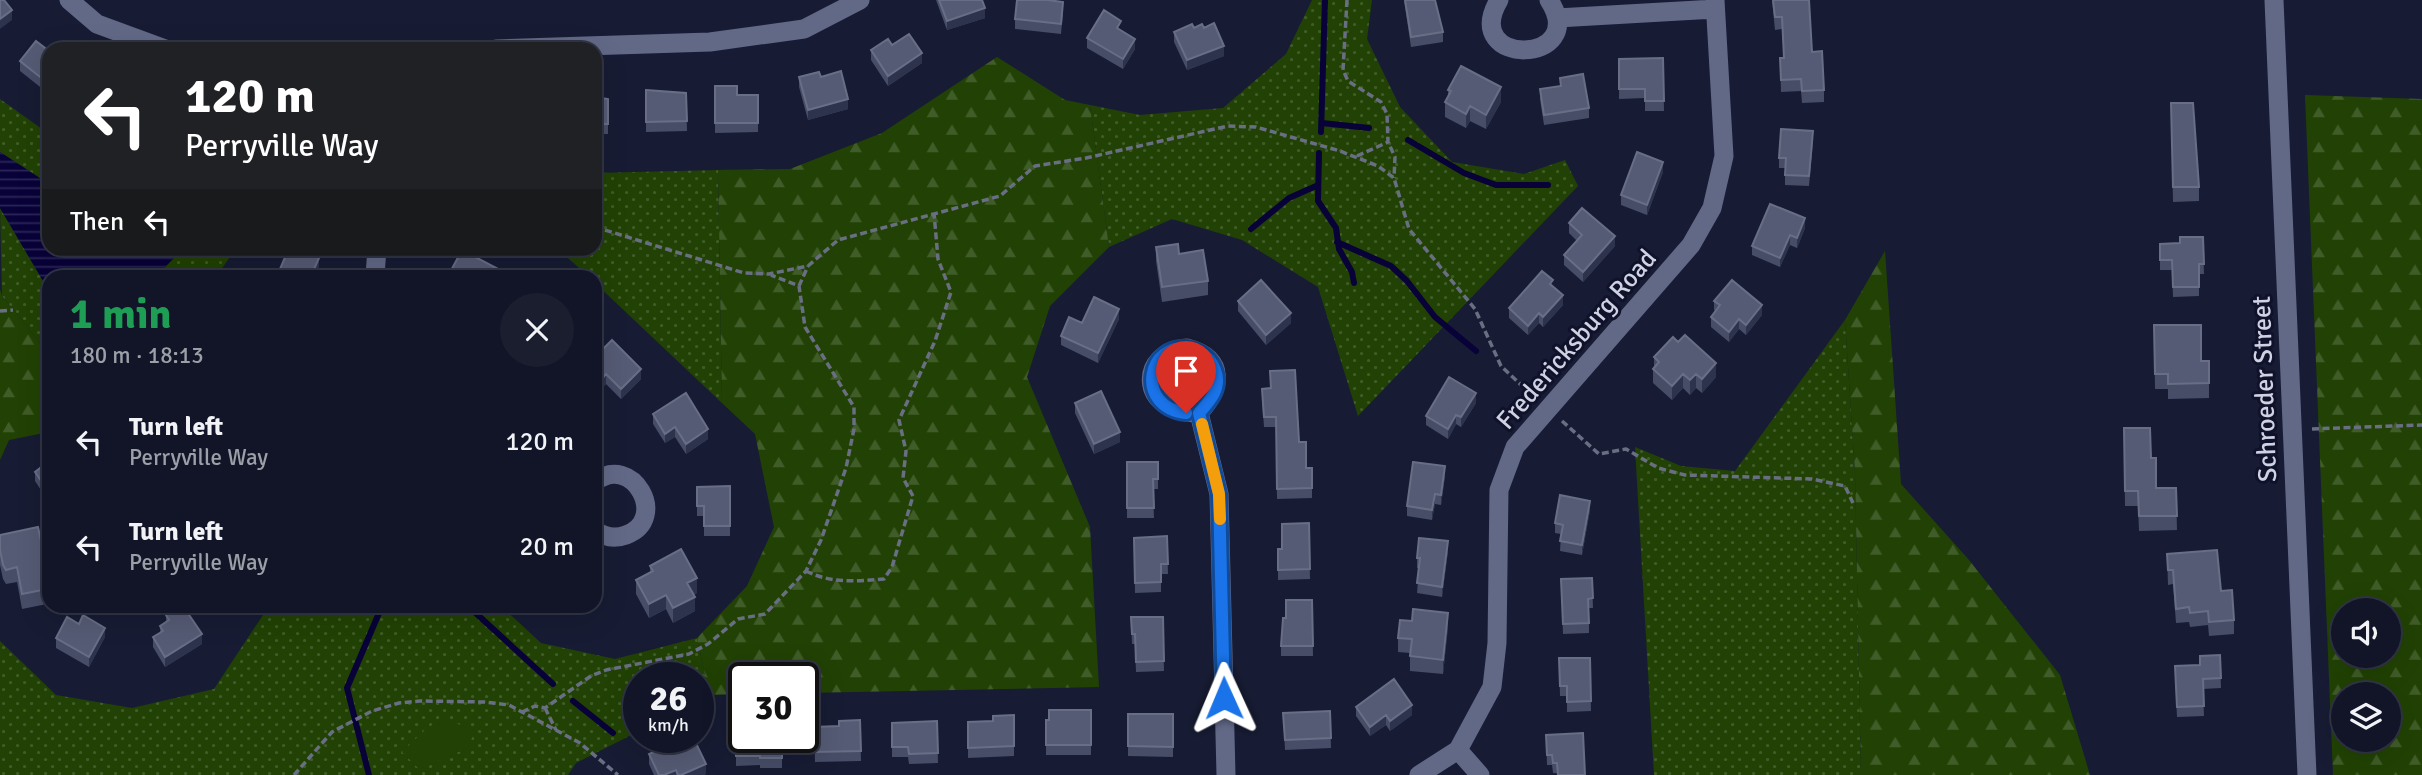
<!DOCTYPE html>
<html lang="en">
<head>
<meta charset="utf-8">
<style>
  :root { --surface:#111527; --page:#1a1e2f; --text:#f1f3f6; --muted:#9c9fa7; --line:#303444 }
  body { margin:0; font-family:Signika,sans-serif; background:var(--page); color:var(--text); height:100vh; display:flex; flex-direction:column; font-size:26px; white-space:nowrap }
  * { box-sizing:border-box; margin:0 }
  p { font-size:23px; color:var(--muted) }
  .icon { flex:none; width:38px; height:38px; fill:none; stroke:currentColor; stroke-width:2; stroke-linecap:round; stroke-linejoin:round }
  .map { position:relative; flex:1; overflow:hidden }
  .drawer { position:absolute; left:42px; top:270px; width:560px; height:343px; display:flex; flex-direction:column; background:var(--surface); border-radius:21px; box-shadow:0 7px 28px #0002,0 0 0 2px var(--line) }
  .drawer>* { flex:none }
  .guide { position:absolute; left:42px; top:42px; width:560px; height:214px; border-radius:21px; box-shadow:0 7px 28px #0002,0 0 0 2px var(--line); background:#202124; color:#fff; overflow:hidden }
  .tools { position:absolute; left:2331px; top:598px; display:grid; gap:14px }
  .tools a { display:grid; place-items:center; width:70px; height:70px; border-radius:50%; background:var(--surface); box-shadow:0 7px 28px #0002,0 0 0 2px var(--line); font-size:35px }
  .speed { position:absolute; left:623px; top:662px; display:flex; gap:14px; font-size:35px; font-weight:700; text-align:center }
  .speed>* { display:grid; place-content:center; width:91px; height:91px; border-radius:50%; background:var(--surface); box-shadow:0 7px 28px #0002,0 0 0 2px var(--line); line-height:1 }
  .speed small { font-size:18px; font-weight:400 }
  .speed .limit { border:4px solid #111; border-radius:10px; background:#fff; color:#111 }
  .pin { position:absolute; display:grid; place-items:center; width:60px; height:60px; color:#fff; margin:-72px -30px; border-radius:50% 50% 50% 0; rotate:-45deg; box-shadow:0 0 7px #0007 }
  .pin .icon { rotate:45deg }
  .me { position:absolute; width:77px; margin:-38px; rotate:359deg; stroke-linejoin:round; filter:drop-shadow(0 0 5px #0008) }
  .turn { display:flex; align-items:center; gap:24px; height:147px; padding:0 28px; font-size:32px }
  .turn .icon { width:91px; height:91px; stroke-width:2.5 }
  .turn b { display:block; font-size:49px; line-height:60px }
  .then { display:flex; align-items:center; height:66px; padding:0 28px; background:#0003; gap:14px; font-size:26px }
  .round { display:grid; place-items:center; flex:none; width:74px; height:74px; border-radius:37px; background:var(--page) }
  .overview { display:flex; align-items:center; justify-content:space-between; height:119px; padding:0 28px }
  h1 { font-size:42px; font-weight:800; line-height:52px; color:#1e9e55 }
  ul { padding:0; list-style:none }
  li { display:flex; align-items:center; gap:21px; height:105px; padding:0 28px }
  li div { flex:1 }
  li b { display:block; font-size:26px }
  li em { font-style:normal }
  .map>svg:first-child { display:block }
  .grass { fill:url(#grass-dots) }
  .forest { fill:url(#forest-firs); fill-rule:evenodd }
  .park { fill:#214204 }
  .water { fill:url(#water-rules) }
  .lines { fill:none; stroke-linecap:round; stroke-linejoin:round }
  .stream { stroke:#080239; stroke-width:6 }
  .path { stroke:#696e83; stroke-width:3.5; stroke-dasharray:7 3.5; stroke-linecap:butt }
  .minor { stroke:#626987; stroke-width:19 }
  .wall { fill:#474d67 }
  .shaded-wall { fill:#2e334d }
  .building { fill:#565b75; stroke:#686e86; stroke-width:2 }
  .route-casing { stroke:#114b97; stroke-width:18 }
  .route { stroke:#1a73e8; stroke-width:12 }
  .slow { stroke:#f59e0b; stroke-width:12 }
  .labels { text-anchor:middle; stroke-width:6; stroke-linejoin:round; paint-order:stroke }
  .street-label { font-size:26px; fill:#ced2e3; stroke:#0f122a }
</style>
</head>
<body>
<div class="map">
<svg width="2422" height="775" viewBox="0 0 2422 775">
  <defs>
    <pattern id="grass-dots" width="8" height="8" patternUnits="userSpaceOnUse" patternTransform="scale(1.75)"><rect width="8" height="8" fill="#214204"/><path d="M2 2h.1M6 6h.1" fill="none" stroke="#405c28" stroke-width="1.8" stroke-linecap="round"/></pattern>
    <pattern id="forest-firs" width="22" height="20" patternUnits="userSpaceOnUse" patternTransform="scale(1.75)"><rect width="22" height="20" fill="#214204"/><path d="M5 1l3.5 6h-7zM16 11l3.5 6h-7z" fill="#405c28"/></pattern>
    <pattern id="water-rules" width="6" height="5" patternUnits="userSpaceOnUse" patternTransform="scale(1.75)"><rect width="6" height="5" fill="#080239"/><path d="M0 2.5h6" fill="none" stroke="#2b2656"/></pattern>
  </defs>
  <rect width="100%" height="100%" fill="#171c34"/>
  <path class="grass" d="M1312 0H1372L1367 39 1400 107 1452 162 1524 174 1565 160 1578 186 1358 416 1318 287 1242 240 1172 219 1109 247 1090 105 1140 115 1223 108 1286 54Z
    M0 99 49 134V184L0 152Z
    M718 170 722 403 595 283V276H588L558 249 595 248V173Z
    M0 208 49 291V354L2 296Z
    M183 249H235L217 276H156Z
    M1845 320 1855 473 1861 775H1654L1635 447 1681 466 1735 471Z
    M269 606H501L541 643 615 659 697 638 709 695 698 700V677H639V731L576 763 568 775H0V641L56 695 132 708 214 689Z"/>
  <path class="forest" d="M997 57 1065 100 1090 105 1109 247 1050 306 1027 377 1090 527 1099 687 803 693V677H744V694L709 695 697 638 747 586 774 527 755 434 722 403 718 170 790 169 882 133Z
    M2305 95 2422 99V775H2333ZM2343 611H2389V656H2343ZM2343 695H2389V740H2343Z
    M1885 251 1901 484 1969 560 2060 675 2090 775H1861L1855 473 1845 320Z
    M0 289 2 296 49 354V432L9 440 0 460Z"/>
  <path class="park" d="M446 720 475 730 468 748 419 769 402 752 428 727Z"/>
  <path class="water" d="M0 152 49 184V248L183 249 156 276H49V291L0 208Z"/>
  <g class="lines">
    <path class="stream" d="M1322 123 1369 128
      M1321 132 1325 0
      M1408 140 1464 173 1496 185H1548
      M1319 153 1318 201 1336 228 1339 249 1352 272 1354 283
      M1251 229 1289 198 1316 186
      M1337 242 1391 266 1407 281 1435 317 1476 351
      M468 606 553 684
      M573 701 613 733
      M369 775 347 688 382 606"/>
    <path class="path" d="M1347 0 1343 70 1348 81 1381 102 1387 114 1388 142 1395 157 1394 178
      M1357 156 1388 142
      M595 227 744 273 769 274 808 266 838 240 1000 196 1035 166 1086 158 1228 126 1256 127 1340 151 1378 166 1394 178 1409 229 1475 309 1501 366 1535 398
      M799 286 808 266
      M0 311 13 310
      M1562 421 1599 454 1626 449 1658 468 1685 475 1812 479 1845 486 1853 503
      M2312 429 2422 425
      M806 571C832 584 856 581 884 579L892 567 913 496 903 478 906 451 899 420 935 341 951 292 938 259 934 213
      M545 708 556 730
      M522 712 535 706 545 708 591 676 606 670 689 654 708 644 738 619 765 614 806 571 821 540 846 468 854 429V407L805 327 799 286 771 275
      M294 775 332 732 372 711 399 703 420 701 485 702 509 705 580 743 618 775"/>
    <path class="minor" d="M69 0 97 24 165 49
      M1499 0C1459 68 1591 65 1549 0
      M2274 0 2307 775
      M1557 18 1715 9
      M496 49 710 42 804 29 860 0
      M375 276 377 248
      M1187 348C1227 358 1221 389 1199 413 1136 413 1139 351 1187 348Z
      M1199 413 1219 494 1226 775
      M595 482C632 452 670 519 626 535 615 539 604 537 595 530
      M1458 750 1480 775
      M1419 775 1458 750 1492 687 1497 643 1499 490 1515 447 1691 245 1712 208 1724 156 1715 0"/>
  </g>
  <path class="wall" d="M936 0H982L985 18 947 30Z
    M1404 0H1435L1443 32V42L1411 47Z
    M1772 0H1809L1812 52 1824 90V102L1802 103 1801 91 1781 92 1780 58H1784L1782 29 1775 30Z
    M1049 1 1063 12 1061 34 1015 29V19Z
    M1194 28H1204L1224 56 1187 70 1174 42V32Z
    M1121 30 1135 49 1123 69 1087 48V38Z
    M892 45 922 63 888 86 871 60V50Z
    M49 51V94L20 71V61Z
    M1663 58 1664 111H1645V98L1619 99V59Z
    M799 77H821L848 109 808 120 799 87Z
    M1560 78 1589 108V118L1544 125 1540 99V89L1560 86Z
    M715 86 737 95H758V132L715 133Z
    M646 90 686 93 687 131 646 132Z
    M1448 90 1501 102 1486 129 1470 121 1466 128 1445 117V102L1448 97Z
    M595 97 608 99V134H595Z
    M2171 103 2199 187V201L2173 202Z
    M1813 141 1809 186 1785 185V168H1779V158Z
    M1663 172 1647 215 1621 205V195Z
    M1569 223 1615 246 1583 282 1564 265V255L1577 241 1569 233Z
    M1805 228 1797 248 1790 245 1780 267 1752 255V246Z
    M2203 237 2204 274H2199V296L2173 297 2172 270H2160V244L2180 243Z
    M1156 247 1179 254 1208 281V295L1162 302 1156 261Z
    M319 268 315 276H277Z
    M1553 287 1563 305 1543 327 1539 323 1528 335 1509 318V308Z
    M1238 301 1291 323 1266 345 1238 311Z
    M1714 301 1762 315 1746 335 1739 329 1729 342 1711 327V317L1715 311 1714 310Z
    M1119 319 1098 363 1061 345V336L1082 323Z
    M2154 325 2201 361H2209V398L2168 399V389H2155Z
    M595 357 641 379 621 399 606 384 602 388 595 382Z
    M1654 357 1716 377 1702 393 1696 388 1690 395 1683 388 1672 400 1653 383V369L1654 367Z
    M1270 371 1299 442 1306 468H1312V498L1277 499 1276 427H1264L1262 399 1270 388Z
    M1075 403 1120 442 1094 454 1075 413Z
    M1476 403 1461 427 1456 424 1448 439 1426 425V416Z
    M653 414 708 439 686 454 675 437 665 443 653 424Z
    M2124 428 2151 458 2156 488H2176L2177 530 2139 531 2138 506H2125Z
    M49 461V502L35 481V472Z
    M1127 462H1158V489H1153L1154 518H1127Z
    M1445 476 1441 505 1435 504 1432 520 1407 516V506Z
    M730 486V536H704V516H697V487Z
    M1590 510 1582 555 1560 551 1561 534 1555 533V523Z
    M1309 523 1310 579 1278 580V549H1282Z
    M0 535 49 559V580L45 581 47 589V604L22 609 17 582 6 584 3 579 0 565Z
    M1167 536 1168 574H1161V592L1135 593 1134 538Z
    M1448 551 1442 597 1417 593 1419 568H1417V558Z
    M2167 554 2221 591 2234 620V634L2209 636 2208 625 2190 627 2189 622 2176 623 2173 584 2168 585Z
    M650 566 697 593 693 595 695 611 673 623 666 609 649 618 636 594V580L650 572Z
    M1592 578 1593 608H1589V633L1563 634 1561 579Z
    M1312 600 1313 656H1281V646Z
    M557 606H576L573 613Z
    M166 615 202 644 165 667 153 647V637L160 633V626L166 622Z
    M1131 617H1163L1164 671 1136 672 1135 644H1132Z
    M1448 627 1443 674 1410 671V653L1398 652V638Z
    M105 637 89 667 56 648V638Z
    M2220 655 2221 688 2203 689 2204 716 2177 717 2175 676Z
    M1559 658H1590L1591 711 1567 712V696H1560Z
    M1356 707 1412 715 1390 731 1386 725 1370 736 1356 716Z
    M1091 710V755H1046V720Z
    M1330 711 1331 748 1285 750 1283 713Z
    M1128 714H1173V757L1128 756Z
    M1014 715V756L968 758V722L993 721Z
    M860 720 861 761 815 762 814 727 839 726Z
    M937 721 938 763 909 764 908 757H892V723Z
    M736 727 782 737V768H760V765L736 766Z
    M1546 735 1585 775 1553 773 1552 765H1547Z
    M649 754 706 774 703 775H654L649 764Z"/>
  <path class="shaded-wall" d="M985 8V18L947 30V21Z
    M12 10V20L0 29V19Z
    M1135 39V49L1123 69V59Z
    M1224 46V56L1187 70V60Z
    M922 53V63L888 86V76Z
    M1501 87V102L1486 129V115Z
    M848 99V109L808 120V110Z
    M1470 106V121L1466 128V114Z
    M1663 162V172L1647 215V205Z
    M1805 218V228L1797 248V238Z
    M1790 235V245L1780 267V258Z
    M1615 236V246L1583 282V272Z
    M319 258V268L315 276H312V274Z
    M1563 295V305L1543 327V317Z
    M1762 305V315L1746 335V325Z
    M1119 309V319L1098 363V353Z
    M1291 313V323L1266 345V335Z
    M1539 313V323L1528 335V326Z
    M1739 319V329L1729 342V332Z
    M1716 363V377L1702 393V379Z
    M641 369V379L621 399V389Z
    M606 374V384L602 388V379Z
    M1683 374V388L1672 400V386Z
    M1696 374V388L1690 395V380Z
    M1476 393V403L1461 427V417Z
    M1456 415V424L1448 439V429Z
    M675 427V437L665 443V434Z
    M708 429V439L686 454V444Z
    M1120 432V442L1094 454V444Z
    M1445 466V476L1441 505V495Z
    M1435 494V504L1432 520V510Z
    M1590 501V510L1582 555V545Z
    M1448 541V551L1442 597V587Z
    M697 578V593L687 598V583Z
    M666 595V609L649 618V604Z
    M695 597V611L673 623V608Z
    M1448 613V627L1443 674V660Z
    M105 628V637L89 667V657Z
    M202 634V644L165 667V657Z
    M1412 705V715L1390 731V721Z
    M1386 715V725L1370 736V727Z
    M706 764V774L703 775H681Z
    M676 770V775H664Z"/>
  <path class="building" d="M0 0H4L12 10 0 19Z
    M939 0H982L985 8 947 21Z
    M1017 0H1048L1063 2 1061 24 1015 19Z
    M1405 0H1435L1443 32 1411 37Z
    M1773 0H1809L1812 52 1822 51 1824 90 1802 91 1801 79 1781 80 1780 58H1784L1782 17H1775Z
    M1104 10 1121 21 1117 28 1135 39 1123 59 1087 38Z
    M1214 23 1224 46 1187 60 1174 32 1192 24 1194 28 1202 24 1204 28Z
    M909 34 922 53 888 76 871 50 888 39 892 45Z
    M36 41 49 51V84L20 61Z
    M1663 58 1664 101H1645V89H1619V59Z
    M1461 66 1501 87 1486 115 1470 106 1466 114 1445 102 1451 91 1448 90Z
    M841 71 848 99 808 110 799 77 819 72 821 77Z
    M1583 74 1589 108 1544 115 1540 89 1561 86 1560 78Z
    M715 86H737V95H758V123H715Z
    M646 90 686 93 687 121 646 122Z
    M595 97 608 99V124H595Z
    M2171 103H2193L2199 187H2173Z
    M1781 129 1813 131 1809 176 1785 175 1786 158H1779Z
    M1637 152 1663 162 1647 205 1621 195Z
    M1770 204 1805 218 1797 238 1790 235 1780 258 1752 246Z
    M1582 208 1615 236 1583 272 1564 255 1582 235 1569 223Z
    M2180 237H2203L2204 264H2199V287H2173L2172 260H2160V244L2180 243Z
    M1178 244 1179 254 1203 250 1208 281 1162 287 1156 247Z
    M289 248H298L319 258 312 274 307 271 305 276H277Z
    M462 250 500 270 497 276H448Z
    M1542 271 1553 280 1550 284 1563 295 1543 317 1539 313 1528 326 1509 308Z
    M1261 280 1291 313 1266 335 1238 301Z
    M1732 280 1762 305 1746 325 1739 319 1729 332 1711 317 1720 305 1714 301Z
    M1094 297 1119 309 1098 353 1061 336 1069 317 1082 323Z
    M2154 325H2201V361H2209V383L2168 384V374H2155Z
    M1685 335 1716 363 1702 379 1696 374 1690 380 1683 374 1672 386 1653 369 1659 362 1654 357 1673 337 1678 342Z
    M612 340 641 369 621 389 606 374 602 379 595 372V357Z
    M1295 370 1299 442H1306V468H1312V488L1277 489 1276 417H1264L1262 389 1271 388 1270 371Z
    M1449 377 1476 393 1461 417 1456 415 1448 429 1426 416Z
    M1101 391 1120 432 1094 444 1075 403Z
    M686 393 708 429 686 444 675 427 665 434 653 414Z
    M2124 428H2150L2151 458H2156V488H2176L2177 516H2139L2138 491H2125Z
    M49 461V492L35 472Z
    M1127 462H1158V479H1153L1154 508H1127Z
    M1413 462 1445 466 1441 495 1435 494 1432 510 1407 506Z
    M730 486V526H704V506H697V487Z
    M1560 495 1590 501 1582 545 1560 541 1563 525 1555 523Z
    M1309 523 1310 569 1278 570V549H1282V524Z
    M38 527 42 546 46 545 49 559V566L42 567 47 589 22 594 17 567 6 570 3 565 0 550V535Z
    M1167 536 1168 564H1161V582L1135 583 1134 538Z
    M1419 538 1448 541 1442 587 1417 583 1420 558H1417Z
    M681 549 697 578 687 583 695 597 673 608 666 595 649 604 636 580 653 571 650 566Z
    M2217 550 2221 591 2232 590 2234 620 2209 622 2208 611 2190 613 2189 607 2176 609 2173 570H2168L2167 554Z
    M1592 578 1593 598 1588 599 1589 623 1563 624 1561 579Z
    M1286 600H1312L1313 646H1281L1283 618H1286Z
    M181 606H183L202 634 165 657 153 637 163 631 160 626 169 620 166 615Z
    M1413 609 1448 613 1443 660 1410 656 1412 639 1398 638 1400 620 1412 621Z
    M83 615 105 628 89 657 56 638 67 617 79 624Z
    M1131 617H1163L1164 661 1136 662 1135 634H1132Z
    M2220 655 2221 678 2203 679 2204 706 2177 707 2175 666 2200 665V656Z
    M1559 658H1590L1591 701 1567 702V686H1560Z
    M1394 679 1412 705 1390 721 1386 715 1370 727 1356 707Z
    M1049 710H1091V745H1046V720H1049Z
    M1330 711 1331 738 1285 740 1283 713Z
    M1128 714H1173V747L1128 746Z
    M1014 715V746L968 748V722L993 721V716Z
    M860 720 861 751 815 752 814 727 839 726V721Z
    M937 721 938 753 909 754 908 747H892V723Z
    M736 727H744V737H782V758H760V756H736Z
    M1583 733 1585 775H1558L1557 763H1553L1552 755H1547L1546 735Z
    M689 737H693L706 764 681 775H678L676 770 664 775H659L649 754Z"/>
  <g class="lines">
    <defs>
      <path id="route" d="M1186 413C1134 407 1147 340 1191 349 1202 352 1211 359 1215 370 1222 388 1210 401 1199 413L1219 494 1224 698"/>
    </defs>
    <use href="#route" class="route-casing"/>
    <use href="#route" class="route"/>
    <path class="slow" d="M1202 424 1219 494 1220 519"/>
  </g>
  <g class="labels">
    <g class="street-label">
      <text transform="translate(1576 339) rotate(-49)" y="9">Fredericksburg Road</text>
      <text transform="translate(2264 389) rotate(-92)" y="9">Schroeder Street</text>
    </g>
  </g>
</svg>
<div class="tools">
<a><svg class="icon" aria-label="sound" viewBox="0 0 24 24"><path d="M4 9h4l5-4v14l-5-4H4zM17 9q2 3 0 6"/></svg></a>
<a><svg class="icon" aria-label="layers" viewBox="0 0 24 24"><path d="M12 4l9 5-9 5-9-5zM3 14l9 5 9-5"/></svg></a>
</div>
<div class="speed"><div>26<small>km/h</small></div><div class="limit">30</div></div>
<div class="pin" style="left:1186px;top:413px;background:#d93025"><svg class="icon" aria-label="arrive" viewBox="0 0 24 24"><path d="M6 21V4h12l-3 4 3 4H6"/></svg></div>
<svg class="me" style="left:1224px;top:698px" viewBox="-20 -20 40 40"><path d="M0-17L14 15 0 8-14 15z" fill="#1a73e8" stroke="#fff" stroke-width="4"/></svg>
<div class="guide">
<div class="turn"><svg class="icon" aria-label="left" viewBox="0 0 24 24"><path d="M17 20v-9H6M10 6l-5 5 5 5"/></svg><div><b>120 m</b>Perryville Way</div></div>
<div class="then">Then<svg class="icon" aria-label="left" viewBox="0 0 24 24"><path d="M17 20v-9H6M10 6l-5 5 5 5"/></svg></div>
</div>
<section class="drawer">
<div class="overview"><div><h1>1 min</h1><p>180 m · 18:13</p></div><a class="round"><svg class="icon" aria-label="close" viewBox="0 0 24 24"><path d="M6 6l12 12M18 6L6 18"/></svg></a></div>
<ul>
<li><svg class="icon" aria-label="left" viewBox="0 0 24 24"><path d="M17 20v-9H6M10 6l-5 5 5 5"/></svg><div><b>Turn left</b><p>Perryville Way</p></div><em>120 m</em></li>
<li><svg class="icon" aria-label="left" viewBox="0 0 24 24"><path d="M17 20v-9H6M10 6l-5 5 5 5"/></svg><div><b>Turn left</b><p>Perryville Way</p></div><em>20 m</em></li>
</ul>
</section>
</div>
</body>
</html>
